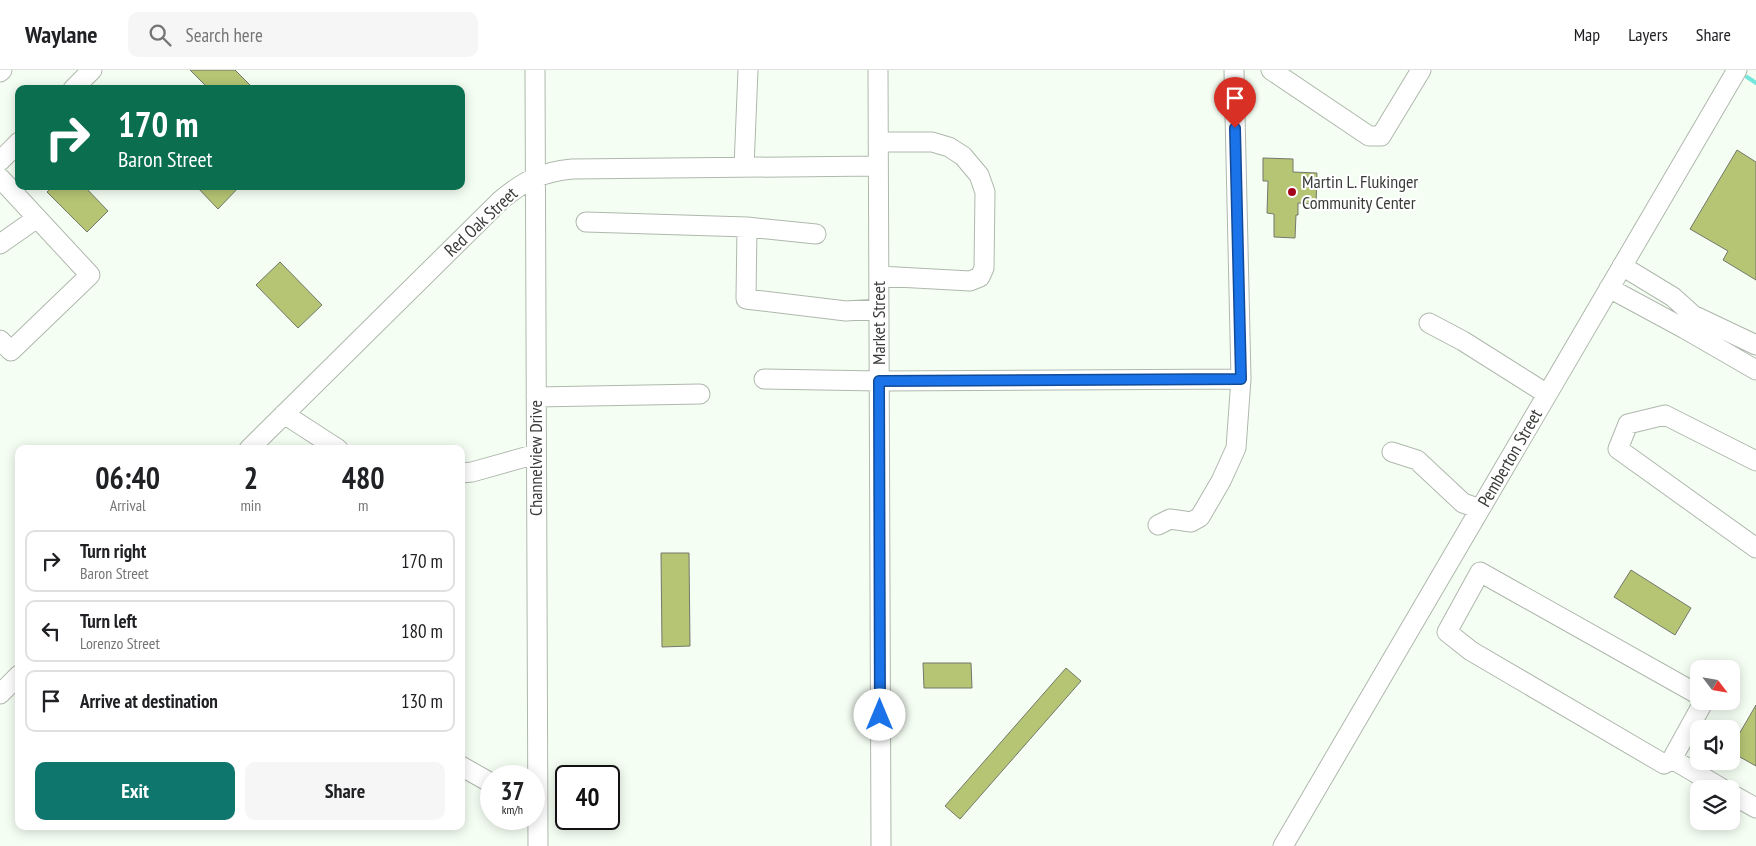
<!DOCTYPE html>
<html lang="en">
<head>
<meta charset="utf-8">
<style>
  :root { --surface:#fff; --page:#f6f6f6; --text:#202124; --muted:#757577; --line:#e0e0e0; --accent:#0f766e }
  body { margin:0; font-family:"PT Sans Narrow",sans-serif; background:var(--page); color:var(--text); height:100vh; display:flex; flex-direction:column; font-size:19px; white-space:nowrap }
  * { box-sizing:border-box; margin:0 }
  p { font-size:16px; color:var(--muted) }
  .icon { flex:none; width:28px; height:28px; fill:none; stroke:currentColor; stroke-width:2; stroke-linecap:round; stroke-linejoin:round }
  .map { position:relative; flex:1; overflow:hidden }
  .details { position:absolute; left:15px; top:375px; width:450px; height:385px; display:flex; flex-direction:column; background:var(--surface); border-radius:10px; box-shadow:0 2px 12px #0003 }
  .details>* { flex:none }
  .hud { position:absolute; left:15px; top:15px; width:450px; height:105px; border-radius:10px; box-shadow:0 2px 12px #0003; background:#0b6e4f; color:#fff; overflow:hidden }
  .needle { width:32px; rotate:121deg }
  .tools { position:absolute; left:1690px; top:590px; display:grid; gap:10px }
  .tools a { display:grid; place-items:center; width:50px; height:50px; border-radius:10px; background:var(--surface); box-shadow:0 2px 12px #0003; font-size:25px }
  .speed { position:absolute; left:480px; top:695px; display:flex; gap:10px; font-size:25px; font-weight:700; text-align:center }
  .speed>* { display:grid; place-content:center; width:65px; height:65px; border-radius:50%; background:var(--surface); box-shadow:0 2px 12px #0003; line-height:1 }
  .speed small { font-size:12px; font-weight:400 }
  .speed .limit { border:2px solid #111; border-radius:8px; background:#fff; color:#111 }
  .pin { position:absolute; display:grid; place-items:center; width:42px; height:42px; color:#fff; margin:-51px -21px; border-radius:50% 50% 50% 0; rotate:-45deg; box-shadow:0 0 5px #0007 }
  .pin .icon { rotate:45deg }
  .me { position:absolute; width:55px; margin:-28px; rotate:0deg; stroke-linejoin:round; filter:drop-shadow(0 0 4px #0008) }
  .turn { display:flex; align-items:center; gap:18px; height:105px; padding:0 20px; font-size:22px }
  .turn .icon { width:65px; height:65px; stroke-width:2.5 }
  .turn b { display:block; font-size:35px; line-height:42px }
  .eta { display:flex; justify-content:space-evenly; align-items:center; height:85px; text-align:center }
  .eta b { font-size:30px; font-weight:700; line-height:35px }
  .primary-button { display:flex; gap:10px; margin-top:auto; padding:10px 20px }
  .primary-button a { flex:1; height:58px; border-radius:10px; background:var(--accent); color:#fff; font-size:20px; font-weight:700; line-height:58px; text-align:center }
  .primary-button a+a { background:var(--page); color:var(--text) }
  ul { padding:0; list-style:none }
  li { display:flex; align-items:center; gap:15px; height:62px; margin:0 10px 8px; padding:0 10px; border:2px solid var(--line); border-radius:10px }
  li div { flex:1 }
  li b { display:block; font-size:19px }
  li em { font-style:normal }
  header { display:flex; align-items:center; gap:30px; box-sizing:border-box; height:70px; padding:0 25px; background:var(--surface); border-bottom:1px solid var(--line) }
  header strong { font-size:24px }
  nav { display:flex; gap:28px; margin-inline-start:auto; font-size:18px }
  .search { width:350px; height:45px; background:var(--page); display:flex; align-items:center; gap:12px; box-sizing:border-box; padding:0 18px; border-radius:10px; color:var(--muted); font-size:19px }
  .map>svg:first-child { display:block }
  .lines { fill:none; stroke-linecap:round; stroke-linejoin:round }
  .stream { stroke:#73e7dd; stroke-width:4 }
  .building { fill:#b6c574; stroke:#74776b }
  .minor-casing { stroke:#afb8ad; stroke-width:21 }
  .minor { stroke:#fff; stroke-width:19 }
  .route-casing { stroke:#114b97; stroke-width:12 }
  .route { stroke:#1a73e8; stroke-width:9 }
  .poi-dot { fill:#a3061c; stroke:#fff; stroke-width:2 }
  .labels { text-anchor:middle; stroke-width:4; stroke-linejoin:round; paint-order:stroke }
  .poi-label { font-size:18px; fill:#393c38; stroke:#fff; text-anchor:start }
  .street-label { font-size:18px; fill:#393c38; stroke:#fff }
</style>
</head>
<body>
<header>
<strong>Waylane</strong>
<div class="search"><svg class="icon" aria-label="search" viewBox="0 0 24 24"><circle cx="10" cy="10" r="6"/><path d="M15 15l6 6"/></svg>Search here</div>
<nav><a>Map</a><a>Layers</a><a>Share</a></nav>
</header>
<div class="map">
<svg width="1756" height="776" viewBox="0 0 1756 776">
  <rect width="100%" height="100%" fill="#f5fef3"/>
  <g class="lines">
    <path class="stream" d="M1747 7 1756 13"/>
  </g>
  <path class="building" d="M190 0H235L254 19H209Z
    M1737 80 1756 92V210L1723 190 1728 181 1690 159Z
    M1263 88 1293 89V102L1317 103 1316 134 1298 133V145H1296L1295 168 1274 167V144L1267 143 1268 111H1263Z
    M53 116H84L108 141 87 162 47 122Z
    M196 116H240L218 139Z
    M280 192 322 235 298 258 256 215Z
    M661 483H689L690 576 662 577Z
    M1631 500 1691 538 1675 565 1614 527Z
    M923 593H971L972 618H924Z
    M1066 598 1081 611 960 749 945 736Z
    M1756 635V696L1731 682V678Z"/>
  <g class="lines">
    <defs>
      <path id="minor" d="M535 0 538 776
        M878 0 881 776
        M1271 0 1369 66H1381L1421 0
        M0 2 2 0
        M73 19 92 0
        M878 72H932L949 77 963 86 979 105 985 122 984 198 980 207 970 211 879 206
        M0 91 19 72
        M744 97 748 0
        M0 108 90 205 11 281 0 270
        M586 152 747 157
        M816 164 747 157 746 229 846 241 879 239
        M0 174 37 148
        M1622 196 1673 227 1693 245 1756 275
        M1609 218 1685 259 1756 300
        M1429 253 1463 271 1547 324
        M764 309 879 311 1241 309
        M536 327 700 324
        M284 344 338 379
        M249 379 501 130C524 111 541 102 572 99L878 96
        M1392 382 1417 390 1463 433 1480 439
        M1756 391 1665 345 1628 354 1618 379 1756 478
        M461 403 472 402 536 384
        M1158 455 1170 449 1191 452 1200 447 1221 411 1236 378 1241 309 1234 0
        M0 624 19 605
        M1699 625 1480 502 1447 562 1471 581 1664 694 1672 689 1704 631
        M1672 689 1723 719
        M461 696 491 713
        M1731 724 1756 738
        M1283 776 1737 0"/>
    </defs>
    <use href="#minor" class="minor-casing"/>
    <use href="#minor" class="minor"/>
  </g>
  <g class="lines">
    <defs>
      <path id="route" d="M880 645 879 311 1241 309 1235 58"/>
    </defs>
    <use href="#route" class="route-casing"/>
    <use href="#route" class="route"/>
  </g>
  <circle class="poi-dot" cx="1292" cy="122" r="5"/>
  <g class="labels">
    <g class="poi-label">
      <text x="1302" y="118">Martin L. Flukinger<tspan x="1302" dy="21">Community Center</tspan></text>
    </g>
    <g class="street-label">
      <text transform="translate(481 152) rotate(-43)" y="6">Red Oak Street</text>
      <text transform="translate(879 253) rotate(-90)" y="6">Market Street</text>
      <text transform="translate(536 388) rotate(-90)" y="6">Channelview Drive</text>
      <text transform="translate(1510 388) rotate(-60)" y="6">Pemberton Street</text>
    </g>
  </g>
</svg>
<div class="tools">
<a><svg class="needle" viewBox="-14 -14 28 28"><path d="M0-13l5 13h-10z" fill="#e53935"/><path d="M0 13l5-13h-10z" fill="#757577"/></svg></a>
<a><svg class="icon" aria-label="sound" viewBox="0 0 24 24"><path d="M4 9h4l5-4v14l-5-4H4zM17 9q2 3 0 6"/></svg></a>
<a><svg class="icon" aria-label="layers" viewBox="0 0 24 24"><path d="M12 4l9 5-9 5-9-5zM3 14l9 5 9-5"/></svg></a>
</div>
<div class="speed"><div>37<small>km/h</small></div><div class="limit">40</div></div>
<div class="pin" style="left:1235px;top:58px;background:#d93025"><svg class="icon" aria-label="arrive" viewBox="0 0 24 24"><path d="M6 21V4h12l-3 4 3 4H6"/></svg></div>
<svg class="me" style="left:880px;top:645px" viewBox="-20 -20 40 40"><circle r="19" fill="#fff"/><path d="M0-13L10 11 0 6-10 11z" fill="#1a73e8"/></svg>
<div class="hud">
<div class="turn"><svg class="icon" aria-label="right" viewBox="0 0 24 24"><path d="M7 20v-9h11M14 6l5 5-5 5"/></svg><div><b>170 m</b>Baron Street</div></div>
</div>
<section class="details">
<div class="eta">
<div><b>06:40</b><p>Arrival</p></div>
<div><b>2</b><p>min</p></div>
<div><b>480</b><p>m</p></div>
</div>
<ul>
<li><svg class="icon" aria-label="right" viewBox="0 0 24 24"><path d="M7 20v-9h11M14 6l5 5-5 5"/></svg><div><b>Turn right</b><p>Baron Street</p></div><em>170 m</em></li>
<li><svg class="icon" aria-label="left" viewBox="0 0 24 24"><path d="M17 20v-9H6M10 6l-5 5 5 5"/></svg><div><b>Turn left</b><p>Lorenzo Street</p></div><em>180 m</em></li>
<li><svg class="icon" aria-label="arrive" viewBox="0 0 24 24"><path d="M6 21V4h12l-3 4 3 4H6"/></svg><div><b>Arrive at destination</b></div><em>130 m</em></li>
</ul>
<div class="primary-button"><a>Exit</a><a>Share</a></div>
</section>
</div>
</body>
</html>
